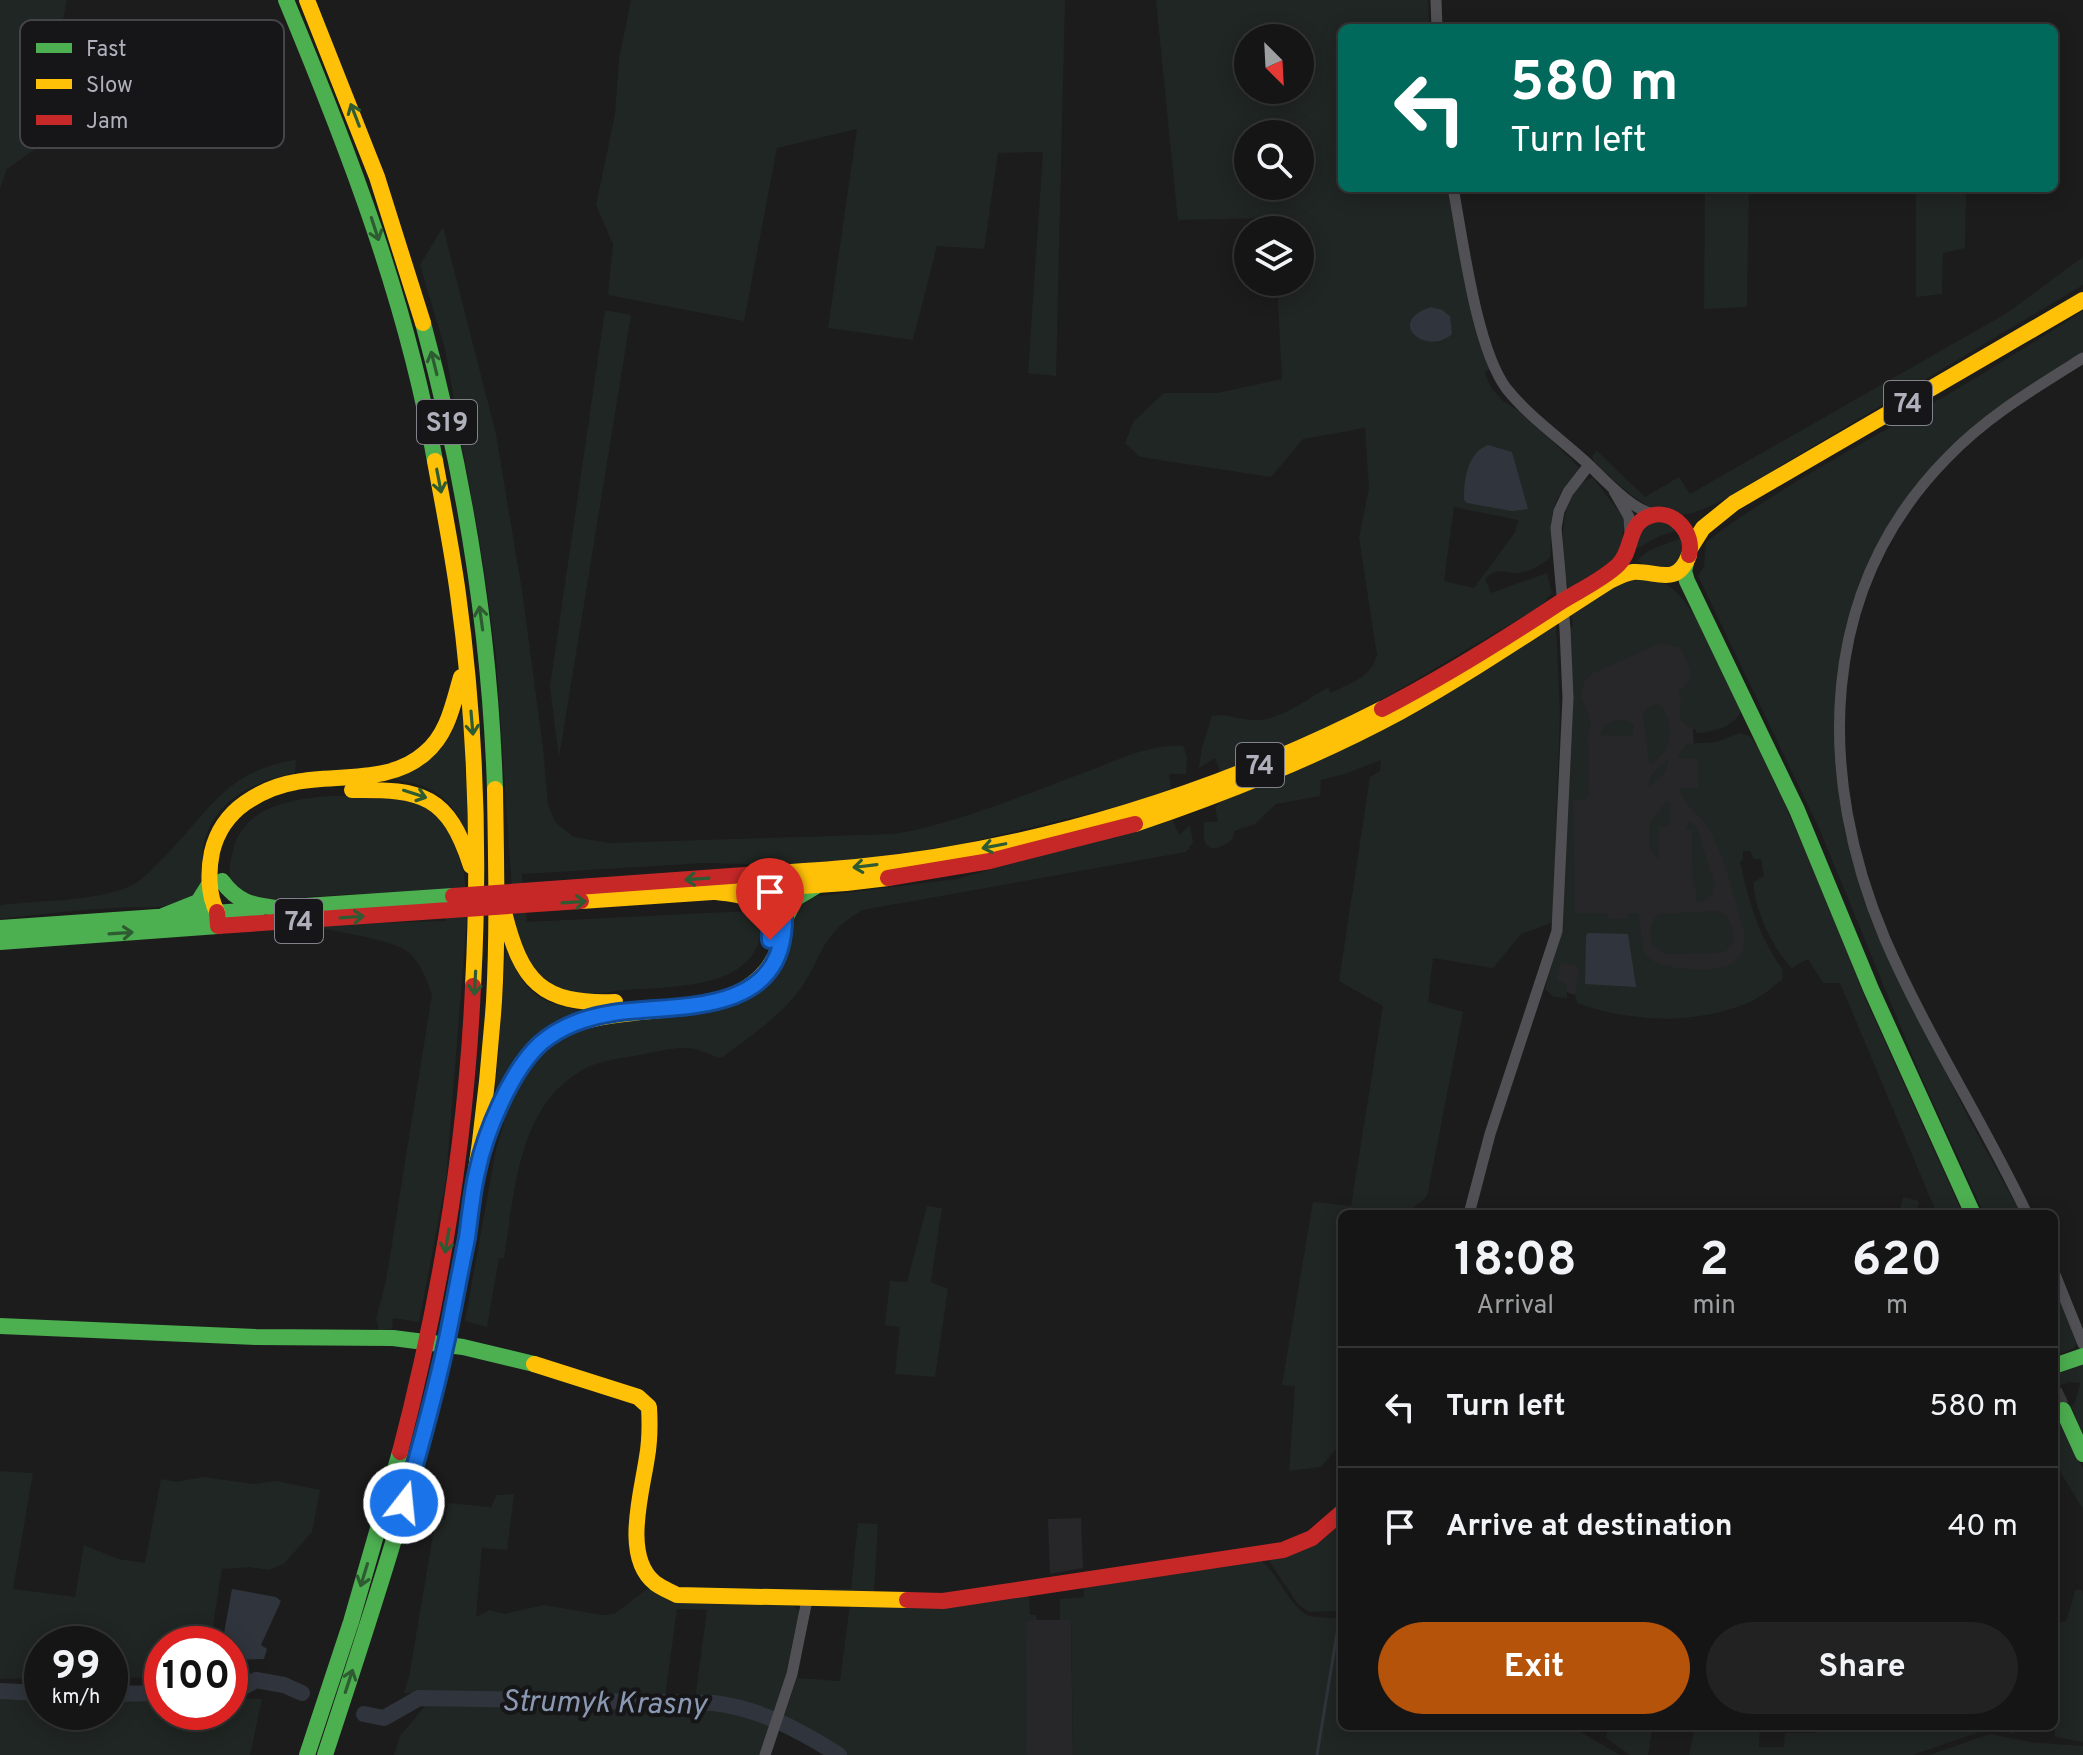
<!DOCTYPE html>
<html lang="en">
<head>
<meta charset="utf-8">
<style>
  :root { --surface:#151515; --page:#222; --text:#f1f3f6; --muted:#9d9fa0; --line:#343434; --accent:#b45309 }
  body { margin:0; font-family:Overpass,sans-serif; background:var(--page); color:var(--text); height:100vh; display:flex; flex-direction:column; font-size:30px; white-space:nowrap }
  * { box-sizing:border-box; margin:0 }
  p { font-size:26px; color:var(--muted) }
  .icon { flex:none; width:44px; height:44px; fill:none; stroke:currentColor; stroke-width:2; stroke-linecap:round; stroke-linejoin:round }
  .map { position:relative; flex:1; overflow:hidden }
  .panel { position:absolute; left:1338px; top:1210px; width:720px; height:520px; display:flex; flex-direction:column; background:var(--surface); border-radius:12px; box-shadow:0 4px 20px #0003,0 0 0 2px var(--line) }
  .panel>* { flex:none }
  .banner { position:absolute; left:1338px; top:24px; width:720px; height:168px; border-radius:12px; box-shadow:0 4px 20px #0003,0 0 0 2px var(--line); background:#00695c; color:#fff; overflow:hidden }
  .needle { width:52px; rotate:156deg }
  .tools { position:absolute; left:1234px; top:24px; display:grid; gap:16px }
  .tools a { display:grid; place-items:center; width:80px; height:80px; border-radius:50%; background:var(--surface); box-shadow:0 4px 20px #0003,0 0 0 2px var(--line); font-size:40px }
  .speed { position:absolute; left:24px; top:1626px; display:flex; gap:16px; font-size:40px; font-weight:700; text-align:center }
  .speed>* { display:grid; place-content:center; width:104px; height:104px; border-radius:50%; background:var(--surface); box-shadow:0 4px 20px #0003,0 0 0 2px var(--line); line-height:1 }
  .speed small { font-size:20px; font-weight:400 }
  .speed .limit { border:12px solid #d22; background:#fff; color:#111 }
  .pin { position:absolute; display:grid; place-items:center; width:68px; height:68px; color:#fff; margin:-82px -34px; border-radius:50% 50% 50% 0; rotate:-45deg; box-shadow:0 0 8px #0007 }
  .pin .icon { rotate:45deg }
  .me { position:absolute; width:88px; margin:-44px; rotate:16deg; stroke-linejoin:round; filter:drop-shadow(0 0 6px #0008) }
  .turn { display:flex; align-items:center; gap:28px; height:168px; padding:0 40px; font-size:36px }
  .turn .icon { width:104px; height:104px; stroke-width:2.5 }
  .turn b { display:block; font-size:56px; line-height:68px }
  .eta { display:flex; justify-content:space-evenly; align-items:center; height:136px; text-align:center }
  .eta b { font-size:48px; font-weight:700; line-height:56px }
  .primary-button { display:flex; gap:16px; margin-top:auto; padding:16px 40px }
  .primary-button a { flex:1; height:92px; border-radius:48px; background:var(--accent); color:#fff; font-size:32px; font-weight:700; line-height:92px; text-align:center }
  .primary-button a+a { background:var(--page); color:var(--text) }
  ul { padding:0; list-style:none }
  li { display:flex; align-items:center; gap:24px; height:120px; padding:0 40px; border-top:2px solid var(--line) }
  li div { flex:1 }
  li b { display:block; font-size:30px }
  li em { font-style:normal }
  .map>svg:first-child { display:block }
  .built { fill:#272629 }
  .green { fill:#202623; fill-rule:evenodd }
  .water { fill:#30353d }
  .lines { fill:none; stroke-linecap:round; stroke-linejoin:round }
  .stream { stroke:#30353d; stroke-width:3 }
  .river { stroke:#30353d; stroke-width:16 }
  .secondary-tunnel { stroke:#393a3c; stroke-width:16; stroke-dasharray:16 8; stroke-linecap:butt }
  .street { stroke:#515155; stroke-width:11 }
  .fast { stroke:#4caf50; stroke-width:16 }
  .slow { stroke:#ffc107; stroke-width:16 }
  .jam { stroke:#c62828; stroke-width:16 }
  .oneway { stroke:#2e5b31 }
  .route-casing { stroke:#114b97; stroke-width:20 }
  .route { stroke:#1a73e8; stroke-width:14 }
  .labels { text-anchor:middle; stroke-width:8; stroke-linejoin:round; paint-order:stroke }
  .shield { fill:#161618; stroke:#81828a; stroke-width:2 }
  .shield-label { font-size:26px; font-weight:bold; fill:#afb0bb }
  .water-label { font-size:30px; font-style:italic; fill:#8a98b2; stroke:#161618 }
  .key { fill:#161618; stroke:#444449; stroke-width:2 }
  .key-label { font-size:22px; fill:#afb0bb }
</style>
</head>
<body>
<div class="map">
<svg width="2083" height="1755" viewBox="0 0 2083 1755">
  <rect width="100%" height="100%" fill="#1c1c1c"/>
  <path class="built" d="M1665 627 1709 668 1693 725 1694 754 1701 756 1757 939 1692 1008 1571 994 1552 984 1574 668Z
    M1081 1518 1083 1568 1050 1574 1048 1519Z
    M1025 1620H1071L1073 1755H1026Z"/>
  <path class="green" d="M0 0H67L38 147 7 169 0 189Z
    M631 0H1065L1056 376 1028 373 1043 152 998 153 984 249 937 246 913 340 828 328 857 129 777 148 744 321 608 295 613 244 596 205 615 114 619 59Z
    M1156 0H1428L1429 28H1342V188H1447L1465 285 1492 368 1484 372 1492 389 1503 401 1525 415 1579 467C1574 477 1565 484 1560 494 1547 518 1553 534 1550 558 1541 565 1526 574 1514 573 1502 572 1495 568 1485 579L1491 593 1547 573 1552 593 1541 606 1388 696 1330 726 1221 773 1215 758 1199 768 1202 748 1212 716C1225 713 1243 721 1258 720 1282 719 1307 699 1329 687L1330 693C1349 684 1372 677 1377 655L1359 538 1369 488 1365 428 1303 439 1271 477 1140 457 1125 443 1134 421 1164 393H1217L1282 379 1277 282H1300V230H1274L1273 218 1178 220ZM1248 38H1300V90H1248ZM1248 134H1300V186H1248ZM1454 507 1518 520 1515 532 1474 588 1444 581Z
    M1705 188H1749L1747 307 1704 309Z
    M1916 188H1966L1965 248 1943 253 1942 294 1916 297Z
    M443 227 496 434 522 590 543 748 548 805 555 822 574 837 610 843 894 834C960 823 1020 796 1083 773 1114 762 1149 743 1183 746L1187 757 1186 774H1169L1171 788 1142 801 966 843 824 866 705 863 522 874 527 922 748 911 762 916C766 990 678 986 626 990 609 991 587 997 570 994 563 993 530 968 526 962 521 954 519 943 515 934L496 656 483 561 445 349 420 265Z
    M2083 257V285L1728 497C1716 503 1702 511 1688 514 1653 522 1618 483 1594 462L1592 456 1597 451 1645 497 1679 477 1690 494 2007 313Z
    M605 310 631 315 559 758 550 687Z
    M2083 311V352L2059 367 1924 478 1893 517 1860 584 1847 625 1835 705V751L1850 847 1886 950 1969 1119 2021 1214H1984L1920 1074 1819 828 1698 576 1704 566 1706 542C1772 492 1844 454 1915 413 1972 381 2028 346 2083 311Z
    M1593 478 1625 519 1620 555 1569 590C1560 563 1555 485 1593 478Z
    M1666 519 1680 530 1660 536 1634 550 1633 545 1643 525Z
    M1684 537 1686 540 1675 569C1663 569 1646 569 1637 560L1650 550Z
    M1626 578C1637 580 1652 579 1663 583 1693 594 1727 680 1742 709 1735 727 1714 732 1696 733V730L1683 723 1680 717 1681 695 1678 693 1690 680V668L1681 648 1661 643 1593 673 1585 680 1581 696 1591 723 1588 738 1589 795 1584 800H1573L1575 913H1606L1608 919 1628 918 1629 913H1638C1643 927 1638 944 1647 956 1658 971 1715 973 1731 964 1743 957 1746 943 1744 931 1734 899 1727 863 1712 834 1703 816 1684 807 1679 788H1698V759L1678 758 1681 750 1688 744 1716 742 1740 733 1750 736 1768 761 1767 764 1833 914 1865 998 1963 1214H1937L1840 983H1823L1808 959 1792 968C1775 953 1752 905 1754 882L1764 876 1761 859H1754L1750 851H1743V860L1740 862C1749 902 1759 937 1783 970L1782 980C1770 989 1759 999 1745 1004 1692 1025 1630 1022 1577 1003L1575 994 1579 967 1561 962 1556 980 1567 985V998L1554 997 1545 989 1557 947 1570 628 1573 627 1571 612Z
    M1556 624 1560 711 1553 922 1521 934 1493 968 1433 958 1428 1002 1463 1012 1427 1197 1405 1214H1342L1340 1444 1321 1467 1289 1471 1295 1386 1282 1385 1313 1202 1351 1206 1383 1006 1339 981 1370 777 1380 771 1381 760 1345 774 1321 780 1320 796 1276 804 1255 824 1234 831 1233 838C1227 845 1210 855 1205 842 1203 837 1204 827 1204 822H1218L1215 807 1220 802Z
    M1656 703C1670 709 1673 736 1666 749 1663 755 1657 759 1652 764H1649L1643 716 1646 708Z
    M463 708 468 837C452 797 434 785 391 779 433 762 446 750 463 708Z
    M1619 719 1631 723 1634 727 1632 736 1599 735 1604 726Z
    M1669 758 1665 773 1648 788 1651 775Z
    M296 760 295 773C254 781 210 802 203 849 201 863 206 885 193 895 189 898 182 902 177 904 159 909 135 906 116 908 77 910 39 914 0 919V905C36 901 97 901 128 887 141 882 152 869 161 860 209 813 223 771 296 760Z
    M380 795 411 797 446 821 464 872 467 917 446 1180 421 1312 419 1322 393 1318 392 1329 379 1330 376 1319 386 1281 432 994C426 979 421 962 408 952 390 938 329 931 305 925L446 921 444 889 254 900 232 886C228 872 230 863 233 850 247 791 333 796 380 795Z
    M1667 801 1670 804V826L1658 827 1659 861 1650 848 1649 824Z
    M1172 818 1179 835 1190 825 1193 842 1186 852 863 910C817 935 824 960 795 996 775 1020 749 1037 724 1056L719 1058C711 1055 703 1051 695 1049 677 1045 652 1053 634 1056 616 1059 597 1061 581 1071 517 1108 515 1194 504 1258H499L487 1327 465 1321 496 1149 512 1096 530 1068 551 1045 587 1026 725 1008 747 1000 765 988 777 975 796 909 812 897 957 879Z
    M1689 822 1696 826 1714 882 1712 894 1701 902H1696L1697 888 1693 887 1692 830H1686Z
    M1715 911 1726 915 1732 926 1734 941 1726 951 1718 953 1665 954 1653 946C1649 935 1649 921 1659 914Z
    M506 950C528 996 537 1002 586 1011 535 1030 519 1045 495 1095Z
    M1903 1197 1919 1201 1916 1214H1899Z
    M927 1206 942 1208 931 1282 948 1289 935 1377 895 1374 900 1327 885 1325 890 1281 907 1282Z
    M2054 1286 2077 1344 2073 1349 2054 1356V1347L2059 1339 2054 1337Z
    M2083 1364V1434L2071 1406 2074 1404 2081 1383 2069 1382 2054 1388V1375Z
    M2057 1413 2083 1469V1509L2054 1462V1415Z
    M0 1471 33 1473 13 1589 75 1597 84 1545 118 1559 145 1563 161 1479 176 1482 203 1477 254 1484 276 1481 320 1490 312 1532 284 1564 268 1570 250 1567 222 1569 210 1644H162V1677L110 1678V1644H42V1678L0 1679Z
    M514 1494 507 1550 482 1548 476 1617 490 1610 504 1614 544 1605 602 1615 614 1614 650 1587 794 1606 800 1612 790 1664 773 1715 744 1704 695 1699 707 1610 677 1609 665 1697 404 1693 409 1677 433 1535 441 1520H445L448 1503 491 1507 497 1495Z
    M1342 1521V1568L1338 1611 1309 1612 1298 1604 1267 1558 1311 1547Z
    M858 1523 878 1524 874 1594 822 1591 825 1589H851Z
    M1260 1559C1277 1572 1293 1612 1310 1616 1321 1619 1332 1616 1342 1620V1726H1570L1620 1755H1073L1071 1620H1060V1599L1084 1597 1083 1584Z
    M2075 1590H2082L2083 1597V1742L2055 1737 2054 1625 2067 1620Z
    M1029 1593 1030 1615H1036L1037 1620 1025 1621 1026 1755H843L783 1720 797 1678 840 1681 850 1604Z
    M0 1693 42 1695V1712H110V1697L162 1698V1712H230V1698L262 1699 250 1755H0Z
    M430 1700 714 1704 743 1708 772 1720 760 1755H394L400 1736Z
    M1608 1726H1653L1648 1755H1630L1606 1738Z
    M1695 1726H1760L1759 1747H1784L1785 1733H1815V1726H2012L2015 1734 1991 1728 1913 1755H1689Z
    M1990 1734 2030 1742 2083 1746V1755H1929Z"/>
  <path class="water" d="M1431 307 1442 310 1450 316 1452 334C1427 357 1384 322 1431 307Z
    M1488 445 1512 452 1528 509 1512 511 1467 503 1464 500C1464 480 1467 453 1488 445Z
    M1588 933 1628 934 1636 987 1585 984 1586 936Z
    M232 1589 276 1597 281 1601 261 1645 267 1649 264 1659 230 1660V1644H222Z"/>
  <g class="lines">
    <path class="stream" d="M1317 1755 1342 1603"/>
    <path class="river" d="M0 1691 42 1693
      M230 1691 238 1690 256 1680 284 1685 302 1693
      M110 1694 162 1693
      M364 1714 384 1718 419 1698 714 1703C761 1709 799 1730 839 1755"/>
    <path class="secondary-tunnel" d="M2054 1391 2063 1410"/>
    <path class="street" d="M1436 0 1437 28
      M1453 188C1463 240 1476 347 1506 388 1528 416 1561 439 1587 463 1603 478 1631 510 1654 514
      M1614 491 1629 517 1630 533
      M1469 1214 1490 1134 1557 931 1568 698 1565 629 1556 528 1559 511 1568 492 1589 465
      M2027 1214C1983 1121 1926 1034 1885 939 1816 776 1817 590 1947 458 1986 417 2035 388 2083 358
      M2054 1272 2083 1344
      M765 1755 792 1674 807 1600"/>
    <path class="fast" d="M286 0C348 149 407 301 435 461
      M423 323C464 474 490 632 495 789
      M1686 563 1684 571 1687 581 1797 810 1871 989 1973 1214
      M222 881C237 902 252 905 276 908
      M276 908 453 896
      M163 916 198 902 210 883
      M784 921 796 898 818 885
      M0 928 258 910
      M0 942 218 926
      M0 1326 256 1337 393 1338 463 1347 534 1364
      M2054 1366 2083 1356
      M2063 1410 2083 1454
      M307 1755 351 1622 400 1452
      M325 1755C370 1618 416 1480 447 1338"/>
    <path class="slow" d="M307 0 377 177 423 323
      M435 461C443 505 452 550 458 594 476 724 480 855 473 986
      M1691 547 1703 528 1734 503 2083 300
      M352 790C423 789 448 795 471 866
      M1135 824C1226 793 1315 758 1400 712 1472 672 1539 626 1608 582 1616 578 1624 573 1633 572 1656 570 1677 588 1689 555
      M759 874C792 872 824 870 856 867 1038 849 1219 792 1382 709
      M716 892C746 895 760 897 772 927
      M581 901 846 883 888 878
      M217 912C208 895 208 871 212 852 217 831 228 815 245 803 261 792 277 785 296 782 337 774 391 784 425 753 448 734 453 704 461 677
      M504 912C521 981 541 1005 615 1002
      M489 1135C503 1097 520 1051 558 1031 624 996 750 1031 779 947 786 927 787 906 776 888
      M447 1338C470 1227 486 1115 494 1001 498 931 496 860 495 789
      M534 1364 638 1397 649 1407C650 1424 650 1440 647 1457 642 1492 622 1557 655 1583 661 1588 670 1591 677 1595L907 1600"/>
    <path class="jam" d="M1382 709C1442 678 1500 642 1556 605 1576 592 1601 581 1618 565 1634 550 1626 524 1650 516 1673 508 1695 533 1689 555
      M888 878 990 861 1135 824
      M453 896 759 874
      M217 912 218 926 581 901
      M400 1452C440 1299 466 1144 473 986
      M907 1600 943 1601 1283 1550 1312 1538 1342 1512"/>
  </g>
  <defs><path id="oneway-shaft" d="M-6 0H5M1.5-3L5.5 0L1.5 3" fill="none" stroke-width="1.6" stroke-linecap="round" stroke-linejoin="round" transform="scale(2)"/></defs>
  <g class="oneway">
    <use href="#oneway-shaft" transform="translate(355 115) rotate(-111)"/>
    <use href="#oneway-shaft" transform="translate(375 229) rotate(72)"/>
    <use href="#oneway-shaft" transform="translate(434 363) rotate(-104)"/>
    <use href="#oneway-shaft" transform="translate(439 481) rotate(79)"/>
    <use href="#oneway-shaft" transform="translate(481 618) rotate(-98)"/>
    <use href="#oneway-shaft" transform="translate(472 723) rotate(85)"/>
    <use href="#oneway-shaft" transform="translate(415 794) rotate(18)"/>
    <use href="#oneway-shaft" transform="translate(994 846) rotate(169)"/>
    <use href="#oneway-shaft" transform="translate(865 866) rotate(173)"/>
    <use href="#oneway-shaft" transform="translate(697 879) rotate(176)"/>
    <use href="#oneway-shaft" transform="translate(574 902) rotate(-4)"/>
    <use href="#oneway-shaft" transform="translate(352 917) rotate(-4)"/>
    <use href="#oneway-shaft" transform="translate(121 933) rotate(-4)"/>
    <use href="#oneway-shaft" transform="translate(475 983) rotate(93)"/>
    <use href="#oneway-shaft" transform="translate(447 1241) rotate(100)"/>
    <use href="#oneway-shaft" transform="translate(364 1575) rotate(107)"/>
    <use href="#oneway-shaft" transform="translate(349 1681) rotate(-72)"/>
  </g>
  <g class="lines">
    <defs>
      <path id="route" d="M404 1503C420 1449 435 1394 447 1339 454 1305 460 1271 467 1238 470 1216 472 1193 477 1172 485 1133 511 1070 541 1043 561 1026 587 1017 613 1013 671 1004 773 1017 783 934 785 919 785 900 776 888L771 895 770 940"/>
    </defs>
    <use href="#route" class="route-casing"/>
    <use href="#route" class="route"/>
  </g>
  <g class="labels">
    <g class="shield">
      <rect x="1884" y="381" width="48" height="44" rx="6"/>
      <rect x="417" y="400" width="60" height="44" rx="6"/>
      <rect x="1236" y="743" width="48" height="44" rx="6"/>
      <rect x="275" y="899" width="48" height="44" rx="6"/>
    </g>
    <g class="shield-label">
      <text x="1908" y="412">74</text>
      <text x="447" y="431">S19</text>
      <text x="1260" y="774">74</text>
      <text x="299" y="930">74</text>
    </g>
    <g class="water-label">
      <text transform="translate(604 1702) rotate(1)" y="10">Strumyk Krasny</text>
    </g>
  </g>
  <rect x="20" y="20" width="264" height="128" rx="12" class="key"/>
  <rect x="36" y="43" width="36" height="10" fill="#4caf50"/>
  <rect x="36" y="79" width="36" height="10" fill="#ffc107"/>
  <rect x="36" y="115" width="36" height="10" fill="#c62828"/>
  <g class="key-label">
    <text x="86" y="56">Fast</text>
    <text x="86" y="92">Slow</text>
    <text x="86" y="128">Jam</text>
  </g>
</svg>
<div class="tools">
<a><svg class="needle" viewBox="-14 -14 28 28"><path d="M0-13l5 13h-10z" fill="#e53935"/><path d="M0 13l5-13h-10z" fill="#9d9fa0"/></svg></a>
<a><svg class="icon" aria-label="search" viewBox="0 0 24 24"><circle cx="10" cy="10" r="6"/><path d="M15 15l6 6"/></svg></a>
<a><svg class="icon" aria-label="layers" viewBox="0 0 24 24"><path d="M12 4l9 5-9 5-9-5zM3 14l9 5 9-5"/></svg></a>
</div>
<div class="speed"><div>99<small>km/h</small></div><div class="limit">100</div></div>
<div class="pin" style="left:770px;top:940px;background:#d93025"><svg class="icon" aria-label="arrive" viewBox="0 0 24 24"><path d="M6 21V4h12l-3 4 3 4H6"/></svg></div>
<svg class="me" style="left:404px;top:1503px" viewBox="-20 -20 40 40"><circle r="17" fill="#1a73e8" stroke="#fff" stroke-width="3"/><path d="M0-11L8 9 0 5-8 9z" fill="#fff"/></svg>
<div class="banner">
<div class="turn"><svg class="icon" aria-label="left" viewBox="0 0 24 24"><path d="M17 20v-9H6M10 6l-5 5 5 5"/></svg><div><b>580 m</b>Turn left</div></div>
</div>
<section class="panel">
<div class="eta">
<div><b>18:08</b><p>Arrival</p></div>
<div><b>2</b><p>min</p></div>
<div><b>620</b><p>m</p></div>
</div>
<ul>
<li><svg class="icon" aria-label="left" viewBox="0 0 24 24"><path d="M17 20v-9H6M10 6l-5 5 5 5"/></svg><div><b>Turn left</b></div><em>580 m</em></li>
<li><svg class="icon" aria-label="arrive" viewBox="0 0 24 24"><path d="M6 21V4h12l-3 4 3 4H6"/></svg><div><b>Arrive at destination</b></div><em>40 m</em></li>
</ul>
<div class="primary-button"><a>Exit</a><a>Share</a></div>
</section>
</div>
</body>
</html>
